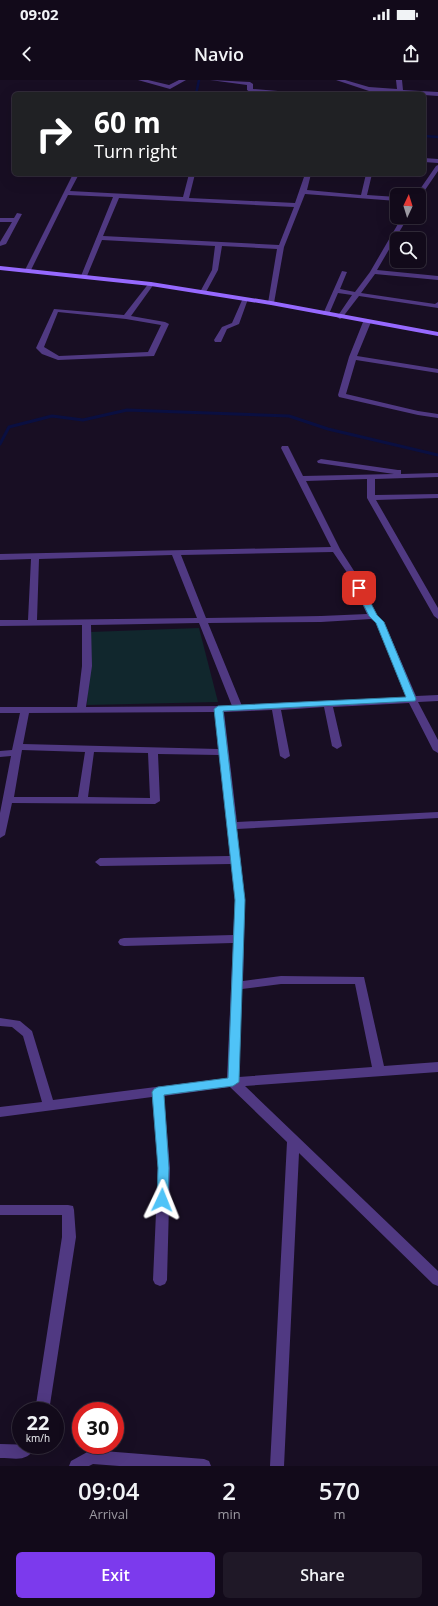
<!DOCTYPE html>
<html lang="en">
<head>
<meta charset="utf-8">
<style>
  :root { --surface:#120a1a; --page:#1f1827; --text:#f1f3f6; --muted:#9c9aa2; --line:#312b39; --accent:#7c3aed }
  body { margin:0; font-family:"Open Sans",sans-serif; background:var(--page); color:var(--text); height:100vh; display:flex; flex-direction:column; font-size:15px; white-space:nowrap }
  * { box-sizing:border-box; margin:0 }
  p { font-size:13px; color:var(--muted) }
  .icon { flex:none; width:22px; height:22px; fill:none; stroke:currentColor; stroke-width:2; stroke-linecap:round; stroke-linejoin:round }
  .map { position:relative; height:1386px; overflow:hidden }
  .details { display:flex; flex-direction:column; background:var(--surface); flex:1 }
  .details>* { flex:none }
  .banner { position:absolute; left:12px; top:12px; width:414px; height:84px; border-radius:6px; box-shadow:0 4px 16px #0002,0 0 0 1px var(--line); background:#202124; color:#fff; overflow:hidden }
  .needle { width:26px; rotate:4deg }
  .fabs { position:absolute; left:390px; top:108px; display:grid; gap:8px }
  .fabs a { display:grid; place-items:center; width:36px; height:36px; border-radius:6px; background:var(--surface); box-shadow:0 4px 16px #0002,0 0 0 1px var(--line); font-size:20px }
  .speed { position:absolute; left:12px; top:1322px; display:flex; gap:8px; font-size:20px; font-weight:700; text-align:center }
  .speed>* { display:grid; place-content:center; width:52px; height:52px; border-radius:50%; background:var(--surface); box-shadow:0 4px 16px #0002,0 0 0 1px var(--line); line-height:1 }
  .speed small { font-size:10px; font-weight:400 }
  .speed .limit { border:6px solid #d22; background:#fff; color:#111 }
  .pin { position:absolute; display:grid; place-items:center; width:34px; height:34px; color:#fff; margin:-17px; border-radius:8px; box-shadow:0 2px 6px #0006 }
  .me { position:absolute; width:44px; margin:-22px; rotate:2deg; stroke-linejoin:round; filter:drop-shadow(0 0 3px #0008) }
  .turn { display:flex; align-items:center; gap:14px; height:84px; padding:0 16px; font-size:18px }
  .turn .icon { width:52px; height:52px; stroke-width:2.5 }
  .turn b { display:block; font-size:28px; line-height:34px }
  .eta { display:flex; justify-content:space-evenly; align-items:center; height:68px; text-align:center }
  .eta b { font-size:24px; font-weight:600; line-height:28px }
  .button { display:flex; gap:8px; margin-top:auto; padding:8px 16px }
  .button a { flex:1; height:46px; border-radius:6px; background:var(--accent); color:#fff; font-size:16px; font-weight:600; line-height:46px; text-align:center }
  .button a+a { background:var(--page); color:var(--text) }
  .status { display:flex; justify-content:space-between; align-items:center; height:28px; padding:0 20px; background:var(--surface); direction:ltr }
  .status svg { height:11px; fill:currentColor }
  header { display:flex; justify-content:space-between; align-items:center; height:52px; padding:0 16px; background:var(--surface); font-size:18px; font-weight:600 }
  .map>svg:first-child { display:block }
  .green { fill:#11272d }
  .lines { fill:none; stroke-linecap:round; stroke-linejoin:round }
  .stream-far1 { stroke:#0a0f41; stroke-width:2.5 }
  .stream { stroke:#0a0f41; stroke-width:3 }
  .street { fill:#503982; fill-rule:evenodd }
  .secondary { fill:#9669fe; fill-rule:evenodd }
  .route { fill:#4fc3f7; stroke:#337fa1 }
</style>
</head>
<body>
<div class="status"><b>09:02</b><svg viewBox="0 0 49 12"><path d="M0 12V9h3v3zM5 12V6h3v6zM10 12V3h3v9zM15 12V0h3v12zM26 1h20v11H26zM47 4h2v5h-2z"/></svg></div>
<header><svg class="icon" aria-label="back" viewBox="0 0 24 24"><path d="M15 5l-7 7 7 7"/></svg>Navio<svg class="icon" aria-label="share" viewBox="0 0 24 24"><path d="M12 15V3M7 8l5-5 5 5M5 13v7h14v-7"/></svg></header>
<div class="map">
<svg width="438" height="1386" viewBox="0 0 438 1386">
  <rect width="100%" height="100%" fill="#180e23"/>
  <path class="green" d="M199 548 218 622 87 625 90 552Z"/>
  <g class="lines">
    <path class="stream-far1" d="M196 14 199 0
      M424 56 438 57"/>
    <path class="stream" d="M0 364 9 347 52 336 83 340 127 330 289 336 328 349 438 375"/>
    <path class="street" d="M138 0H148L169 5 179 0H186L170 9Z
      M210 0 250 2 253 4V9L290 12 293 14 250 12 247 10V5Z
      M336 0H345L369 7 397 9 396 0H402L403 10 438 12V16L369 11Z
      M424 78 438 79V83L424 82Z
      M438 85V91L421 116 416 115 436 86Z
      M73 94H79L70 111 183 117 189 94H195L189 118 295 123 305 94H311L307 110 361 115 366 94H372L367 115 397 117V121L305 114 284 167 274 223 271 225 268 223 277 169 222 166 218 190 206 212 203 214 200 212 212 190 215 166 102 160 87 196 82 197 81 196 113 117 68 115 31 190 26 191 25 190ZM119 118 294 127 279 165 103 156Z
      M17 133 22 134 6 164 0 166V162L12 142H0V138H14Z
      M402 137H408L377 190 438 196V200L375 194 361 213 435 224 438 222V228L359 216 342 238 340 239 337 237 352 215 338 213 329 234 324 235 323 234 342 191 347 192 340 209 355 212 370 192Z
      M151 202 154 204 131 236 165 242 169 244 154 276 58 280 42 274 36 268 54 229 124 235 149 203ZM58 232 126 239 161 245 148 272 59 276 44 267Z
      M243 218 248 219 239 244 227 249 221 262H215L214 260 222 247 232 243Z
      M367 240 371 242 357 276 438 289V293L356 280 346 314 418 331 438 334V338L418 335 339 317 338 315 349 277 363 242Z
      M282 366H288L303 396 394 394 318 383 317 381 321 379 398 390H401V394L438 393V397L375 399V415L438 414V418L376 420 438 528V539L434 536 367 418V399L306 401 340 469 356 494 377 535 384 542 416 616 438 615V621L418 622 438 660V673L433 670 409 623 333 627 342 666 337 669 332 666 324 627 281 630 290 676 285 679 280 676 272 630 224 632 237 742 438 732V738L237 749 245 821 243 901 281 896 364 897 384 986 438 982V992L245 1006 438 1191V1206L433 1204 299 1073 284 1386H270L287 1062 230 1007 164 1016 170 1088 167 1200 165 1204 160 1206 155 1204 153 1200 158 1088 152 1017 0 1037V1027L42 1022 23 956 12 947 0 946V938L20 941 32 951 53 1020 227 998 233 863 124 866 120 865 118 862 120 859 124 858 233 855 235 821 231 784 100 786 95 782 100 778 230 776 219 675 158 674 160 721 155 724 12 723 5 755 0 758V733L11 676 0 677V671L12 670 20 633H0V627H77L82 586V545L0 546V540H28L31 479 0 480V474L331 467 281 368ZM333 472 348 494 367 534 321 536 206 538 181 475ZM172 475 197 538 37 540 39 479ZM371 539 376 543 406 617 242 626 208 543 321 542ZM199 543 232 626 86 627 92 586 91 545ZM215 632 218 669 23 664 29 633ZM22 670 85 672 78 717H14ZM94 672 148 673 150 718 88 717ZM281 904H355L372 987 239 997 242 909Z
      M0 1125H68L73 1126 74 1130 76 1157 49 1331H35L62 1157V1135H0Z
      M0 1364 36 1365C28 1383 17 1378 0 1378Z
      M91 1370 204 1379 209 1381 211 1386H119L93 1384 89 1386H69L71 1381Z"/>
    <path class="secondary" d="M0 186 151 202 271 221 438 252V256L271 225 151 206 0 190Z"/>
  </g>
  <path class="route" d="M359 506 363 508 377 535 384 542 416 619 415 621 223 631 245 820 239 1002 233 1006 164 1015 169 1088 168 1120 167 1124 162 1125 158 1124 157 1120 158 1088 152 1012 154 1009 158 1007 228 998 235 820 214 629 218 626 406 617 376 543 369 536 355 508Z"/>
</svg>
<div class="fabs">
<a><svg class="needle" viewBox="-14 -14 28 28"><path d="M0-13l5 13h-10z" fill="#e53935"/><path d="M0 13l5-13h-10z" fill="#9c9aa2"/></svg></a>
<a><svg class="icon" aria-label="search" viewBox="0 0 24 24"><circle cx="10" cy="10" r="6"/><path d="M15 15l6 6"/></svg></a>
</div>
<div class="speed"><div>22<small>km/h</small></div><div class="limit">30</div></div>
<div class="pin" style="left:359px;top:508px;background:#d93025"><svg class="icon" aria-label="arrive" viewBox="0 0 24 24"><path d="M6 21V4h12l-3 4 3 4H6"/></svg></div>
<svg class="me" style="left:162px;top:1120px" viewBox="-20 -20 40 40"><path d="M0-17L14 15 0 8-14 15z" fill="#4fc3f7" stroke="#fff" stroke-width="4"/></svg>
<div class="banner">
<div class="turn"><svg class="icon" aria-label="right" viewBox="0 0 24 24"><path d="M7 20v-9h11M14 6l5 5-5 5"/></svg><div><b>60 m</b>Turn right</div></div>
</div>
</div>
<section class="details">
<div class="eta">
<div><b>09:04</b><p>Arrival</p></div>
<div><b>2</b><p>min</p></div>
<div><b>570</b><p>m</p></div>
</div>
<div class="button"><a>Exit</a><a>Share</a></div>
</section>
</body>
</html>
